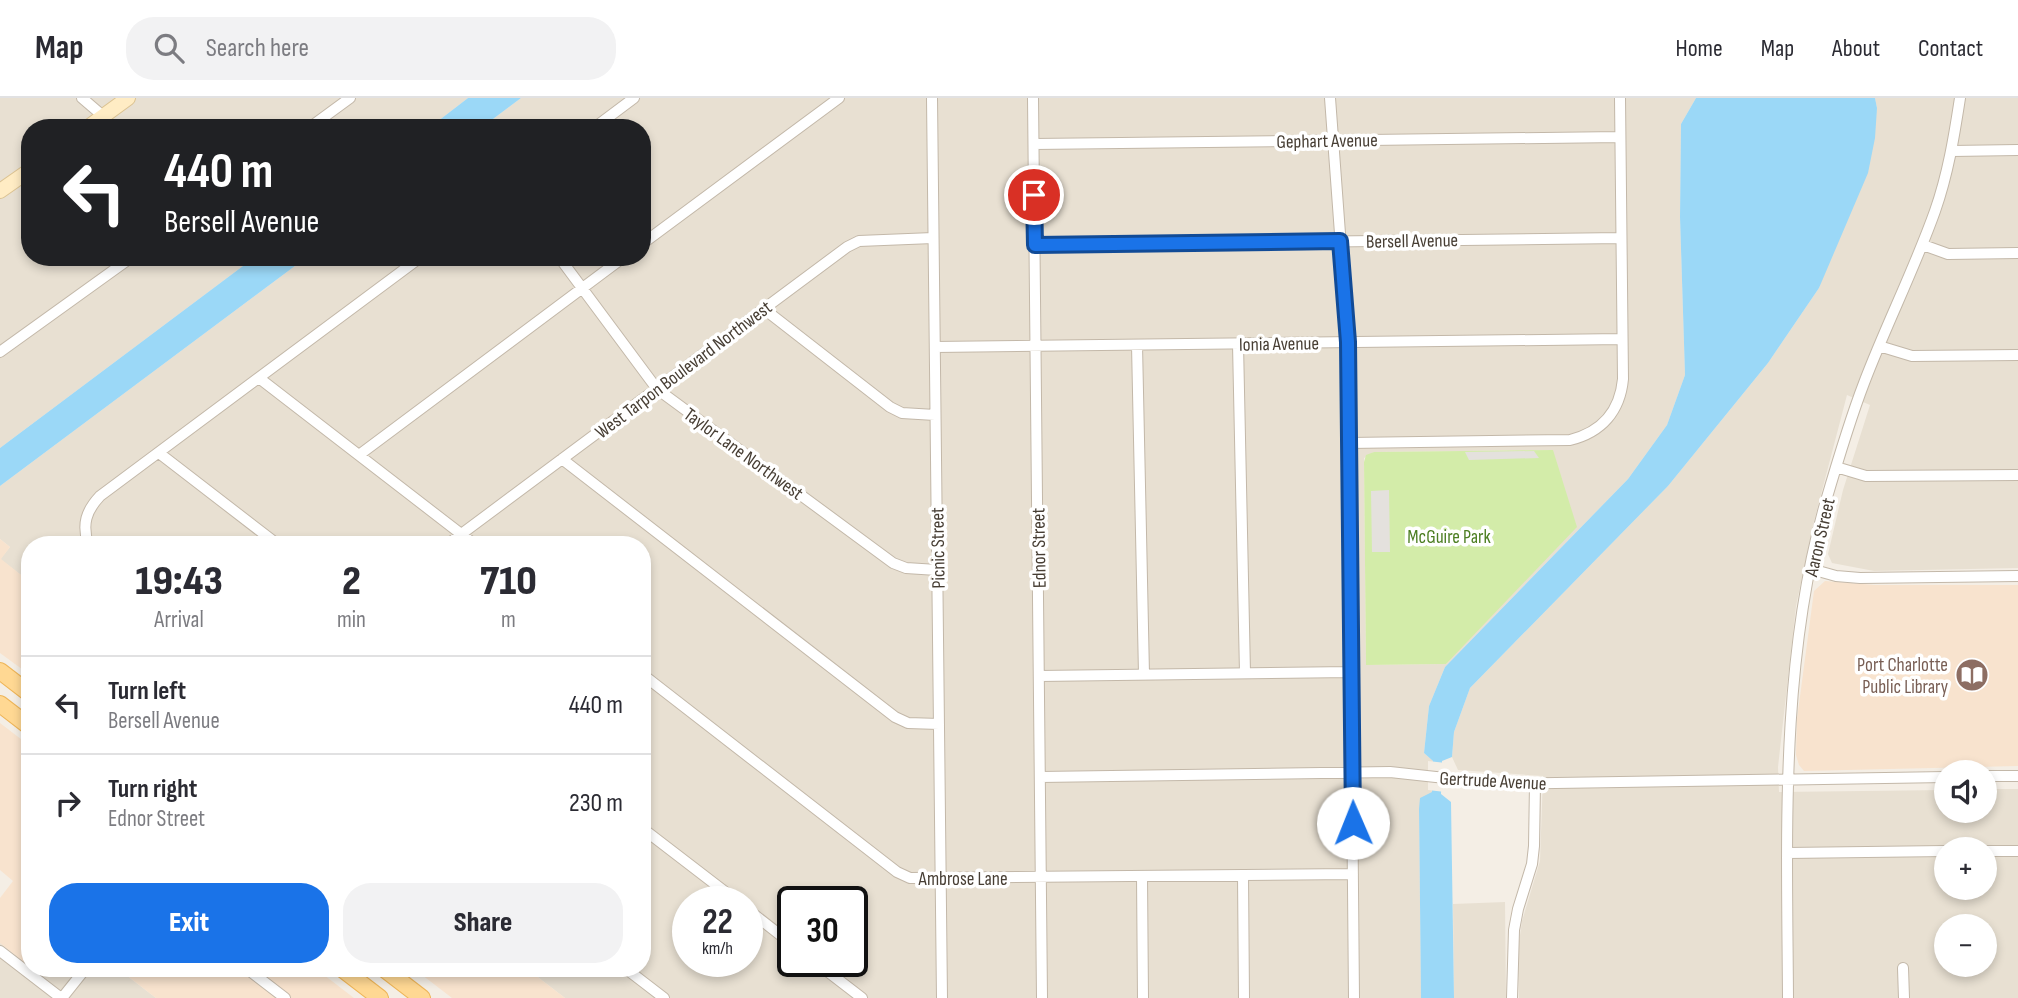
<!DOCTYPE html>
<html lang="en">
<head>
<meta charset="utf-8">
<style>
  :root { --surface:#fff; --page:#f2f2f3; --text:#2b2b33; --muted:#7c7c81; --line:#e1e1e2; --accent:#1a73e8 }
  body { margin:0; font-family:"Sofia Sans Condensed",sans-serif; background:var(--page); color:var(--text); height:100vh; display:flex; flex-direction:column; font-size:26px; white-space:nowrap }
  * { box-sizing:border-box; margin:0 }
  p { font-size:23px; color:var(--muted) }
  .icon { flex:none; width:38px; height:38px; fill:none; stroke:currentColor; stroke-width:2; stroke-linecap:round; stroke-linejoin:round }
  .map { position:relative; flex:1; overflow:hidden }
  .panel { position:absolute; left:21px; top:438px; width:630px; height:441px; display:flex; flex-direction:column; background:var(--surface); border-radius:28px; box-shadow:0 4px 10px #0003 }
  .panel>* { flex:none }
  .hud { position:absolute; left:21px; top:21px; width:630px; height:147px; border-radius:28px; box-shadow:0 4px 10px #0003; background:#202124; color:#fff; overflow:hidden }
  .controls { position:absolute; left:1934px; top:662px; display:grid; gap:14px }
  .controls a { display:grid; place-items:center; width:63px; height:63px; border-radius:50%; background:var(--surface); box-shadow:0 4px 10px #0003; font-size:35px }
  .speed { position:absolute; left:672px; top:788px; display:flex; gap:14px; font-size:35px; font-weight:700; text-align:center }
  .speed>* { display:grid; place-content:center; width:91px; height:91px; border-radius:50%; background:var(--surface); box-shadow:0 4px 10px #0003; line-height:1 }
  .speed small { font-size:18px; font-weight:400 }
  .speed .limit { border:4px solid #111; border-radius:10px; background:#fff; color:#111 }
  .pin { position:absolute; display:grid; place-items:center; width:60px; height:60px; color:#fff; margin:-30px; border:4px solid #fff; border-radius:50%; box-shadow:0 2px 7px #0007 }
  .me { position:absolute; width:77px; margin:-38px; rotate:359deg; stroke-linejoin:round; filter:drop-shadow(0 0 5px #0008) }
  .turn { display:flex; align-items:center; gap:24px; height:147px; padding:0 28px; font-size:32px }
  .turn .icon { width:91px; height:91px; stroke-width:2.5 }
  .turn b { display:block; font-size:49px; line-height:60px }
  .eta { display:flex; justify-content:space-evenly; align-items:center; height:119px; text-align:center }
  .eta b { font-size:42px; font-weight:800; line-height:49px }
  .cta { display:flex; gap:14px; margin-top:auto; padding:14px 28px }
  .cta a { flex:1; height:80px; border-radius:28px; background:var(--accent); color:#fff; font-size:28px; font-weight:800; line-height:80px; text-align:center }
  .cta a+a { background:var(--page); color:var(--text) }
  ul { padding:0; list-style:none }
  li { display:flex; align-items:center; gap:21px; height:98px; padding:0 28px; border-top:2px solid var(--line) }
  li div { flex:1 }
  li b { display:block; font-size:26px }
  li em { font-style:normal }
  header { display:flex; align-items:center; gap:42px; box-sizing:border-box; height:98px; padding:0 35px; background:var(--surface); border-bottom:2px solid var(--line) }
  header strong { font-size:33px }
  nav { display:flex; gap:38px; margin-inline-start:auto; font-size:24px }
  .search { width:490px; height:63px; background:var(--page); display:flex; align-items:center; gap:18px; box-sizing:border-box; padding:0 24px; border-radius:28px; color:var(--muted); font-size:26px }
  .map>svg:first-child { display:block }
  .residential { fill:#e8e0d2; fill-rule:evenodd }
  .commercial { fill:#f8e3ce }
  .green { fill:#d3eca9 }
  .parking { fill:#e4e1dd }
  .water { fill:#9bd8f7 }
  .pier { fill:#f4eee5 }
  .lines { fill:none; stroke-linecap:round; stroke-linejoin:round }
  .street-casing { stroke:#c3b8a9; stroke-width:12 }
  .secondary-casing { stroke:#dcc392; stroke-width:16 }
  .primary-casing { stroke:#eeb558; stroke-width:18 }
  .street { stroke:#fff; stroke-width:10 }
  .secondary { stroke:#ffecc4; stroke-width:14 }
  .primary { stroke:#ffd893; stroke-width:16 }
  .route-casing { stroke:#114b97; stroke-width:18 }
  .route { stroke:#1a73e8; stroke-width:12 }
  .labels { text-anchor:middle; stroke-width:7; stroke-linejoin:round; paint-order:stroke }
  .street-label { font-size:19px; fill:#473e34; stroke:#fff }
  .park-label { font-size:19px; fill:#4c7e22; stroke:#fff }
  .education-label { font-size:19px; fill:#785e54; stroke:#fff; text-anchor:end }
</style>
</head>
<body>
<header>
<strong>Map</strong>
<div class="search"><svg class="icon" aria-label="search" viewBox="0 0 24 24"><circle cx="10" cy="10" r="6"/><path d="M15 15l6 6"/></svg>Search here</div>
<nav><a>Home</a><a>Map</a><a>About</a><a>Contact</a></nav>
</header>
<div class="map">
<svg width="2018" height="900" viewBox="0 0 2018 900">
  <rect width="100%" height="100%" fill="#f4eee5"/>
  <path class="residential" d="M0 0H468L429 30H30V159H255L0 350Z
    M521 0H1696L1681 26 1680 119 1685 277 1667 327 1628 381 1445 569 1429 608 1424 655 1433 663 1432 695 1419 711 1421 900H565L526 870H642V446H30V484L0 461 10 449 0 441V388L307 159H642V30H481ZM1553 352 1457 553 1446 566 1366 567 1364 360 1374 354ZM688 803H747V863H688ZM793 803H852V863H793Z
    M1875 0H2018V470L1874 473 1832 465 1828 456 1843 392 1870 307 1847 297 1813 427 1796 508 1778 669 1779 694 1946 692V712H1984L1985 691H2018V900H1519L1518 851 1522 823 1540 763 1543 678 1458 672 1452 659 1454 634 1470 590 1668 388 1768 265 1819 190 1877 10ZM1946 751H1984V789H1946ZM1946 828H1984V866H1946Z
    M1505 804 1506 900H1454L1453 806Z
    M0 845 25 865 30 859V870H117L156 900H0Z"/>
  <path class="commercial" d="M0 441 10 449 1 461 30 484V577L0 555Z
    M1825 483 1875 487H2018V668L1804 673 1799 667 1796 657 1797 621 1814 493Z
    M0 625 30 648V859L25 865 0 845V800L13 783 0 772Z
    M117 870H315L354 900H156Z
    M413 870H526L565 900H452Z"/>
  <path class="green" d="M1553 352 1577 429 1446 566 1366 567 1364 364 1366 357 1374 354Z"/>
  <path class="parking" d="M1534 353 1539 360 1469 362 1465 354Z
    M1389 392 1390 454H1372L1371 393Z"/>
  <path class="water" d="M468 0H521L481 30H429Z
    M1696 0H1875L1877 10 1875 40 1868 75 1819 190 1768 265 1668 388 1470 590 1454 634 1452 659 1442 663 1441 696 1451 704 1454 900H1421L1419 711 1420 700 1432 694 1433 663 1424 655 1429 608 1445 569 1628 381 1667 327 1685 277 1680 119 1681 26Z
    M255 159H307L0 388V350Z"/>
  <path class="pier" d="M1428 663 1446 665 1445 694 1428 692Z"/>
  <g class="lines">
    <defs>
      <path id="street" d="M82 0 103 18 110 30
        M932 0 942 900
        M1033 0 1042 900
        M1330 0 1348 244 1354 900
        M309 30 350 0
        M594 30 634 0
        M1034 46 1620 39
        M1952 53 2018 52
        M642 146 839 0
        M1035 147 1621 140
        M1923 147 1948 156 2018 155
        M559 159 657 291 893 465 906 470 937 472
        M764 211 890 309 902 315 935 317
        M1238 246 1245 575
        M1137 247 1144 576
        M1879 248 1912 258 2018 257
        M935 249 1622 241
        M0 254 132 159
        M259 280 474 446
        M1349 345 1570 342C1602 334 1620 313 1623 281L1620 0
        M159 355 277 446
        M359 357 624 159
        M562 361 895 619 908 625 939 626
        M1836 369 1866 378 2018 377
        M88 446C82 426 86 413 100 398L421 159
        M448 446 847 149 859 143 933 140
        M1811 471 1836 478 1860 480 2018 478
        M642 576 897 774 910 780 1353 776
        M1039 578 1351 574
        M1984 678H2018
        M1040 679 1390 674 1500 686 1946 679
        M642 730 737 803
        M1984 753H2018
        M1787 755 1946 753
        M1243 777 1244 900
        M1142 778 1143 900
        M747 811 793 847
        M0 853 61 900
        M814 863 862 900
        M246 870 285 900
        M625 870 664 900
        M1903 870 1904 900
        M62 900 86 870
        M1512 900 1514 832 1518 811 1532 766 1534 748 1535 686
        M1788 900C1787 735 1780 566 1825 406 1837 365 1849 324 1864 285 1886 227 1914 172 1935 113 1948 76 1954 39 1960 0"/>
      <path id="secondary" d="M87 30 128 0
        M0 93 30 72"/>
      <path id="primary" d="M0 573 30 596
        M0 606 30 629
        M341 870 380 900
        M383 870 422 900"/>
    </defs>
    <use href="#street" class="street-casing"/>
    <use href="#secondary" class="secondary-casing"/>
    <use href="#primary" class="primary-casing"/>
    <use href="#street" class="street"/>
    <use href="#secondary" class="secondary"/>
    <use href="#primary" class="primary"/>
  </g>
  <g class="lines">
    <defs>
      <path id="route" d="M1034 97 1035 147 1340 143 1348 244 1353 725"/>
    </defs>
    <use href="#route" class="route-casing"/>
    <use href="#route" class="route"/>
  </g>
  <defs>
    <symbol id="library-disc" viewBox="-11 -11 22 22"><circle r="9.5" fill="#8d6e63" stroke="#fff"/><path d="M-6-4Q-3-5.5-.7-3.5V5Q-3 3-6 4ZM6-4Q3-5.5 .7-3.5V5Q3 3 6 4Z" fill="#fff"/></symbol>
  </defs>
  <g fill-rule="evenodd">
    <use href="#library-disc" x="1953" y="558" width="38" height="38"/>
  </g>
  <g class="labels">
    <g class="street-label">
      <text transform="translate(1327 42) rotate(-1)" y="7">Gephart Avenue</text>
      <text transform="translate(1412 142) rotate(-1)" y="7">Bersell Avenue</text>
      <text transform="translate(1279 245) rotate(-1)" y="7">Ionia Avenue</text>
      <text transform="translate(683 271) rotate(-37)" y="7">West Tarpon Boulevard Northwest</text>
      <text transform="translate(744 355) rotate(36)" y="7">Taylor Lane Northwest</text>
      <text transform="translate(1819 439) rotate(-77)" y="7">Aaron Street</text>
      <text transform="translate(937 450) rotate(-91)" y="7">Picnic Street</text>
      <text transform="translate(1038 450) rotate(-91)" y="7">Ednor Street</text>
      <text transform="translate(1493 682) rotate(3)" y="7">Gertrude Avenue</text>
      <text x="963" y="787">Ambrose Lane</text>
    </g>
    <g class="park-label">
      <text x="1449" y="445">McGuire Park</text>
    </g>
    <g class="education-label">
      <text x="1948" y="573">Port Charlotte<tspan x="1948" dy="22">Public Library</tspan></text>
    </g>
  </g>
</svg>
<div class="controls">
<a><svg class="icon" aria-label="sound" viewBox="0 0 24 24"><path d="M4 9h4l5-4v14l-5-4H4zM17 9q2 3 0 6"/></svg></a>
<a>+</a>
<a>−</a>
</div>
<div class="speed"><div>22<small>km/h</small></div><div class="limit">30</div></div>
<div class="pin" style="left:1034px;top:97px;background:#d93025"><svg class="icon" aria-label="arrive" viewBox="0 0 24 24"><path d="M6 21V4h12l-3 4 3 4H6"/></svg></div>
<svg class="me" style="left:1353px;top:725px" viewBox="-20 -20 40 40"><circle r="19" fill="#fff"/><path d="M0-13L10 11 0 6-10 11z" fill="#1a73e8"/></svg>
<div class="hud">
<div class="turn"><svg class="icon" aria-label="left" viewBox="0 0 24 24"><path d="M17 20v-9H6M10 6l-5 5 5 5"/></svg><div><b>440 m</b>Bersell Avenue</div></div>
</div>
<section class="panel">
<div class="eta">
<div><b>19:43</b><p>Arrival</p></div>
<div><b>2</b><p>min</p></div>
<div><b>710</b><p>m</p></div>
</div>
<ul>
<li><svg class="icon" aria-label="left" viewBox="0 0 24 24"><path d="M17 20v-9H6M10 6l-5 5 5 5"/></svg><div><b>Turn left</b><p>Bersell Avenue</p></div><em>440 m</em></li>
<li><svg class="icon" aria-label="right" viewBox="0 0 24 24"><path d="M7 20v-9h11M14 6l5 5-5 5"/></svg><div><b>Turn right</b><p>Ednor Street</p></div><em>230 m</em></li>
</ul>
<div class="cta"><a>Exit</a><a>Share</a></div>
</section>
</div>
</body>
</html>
